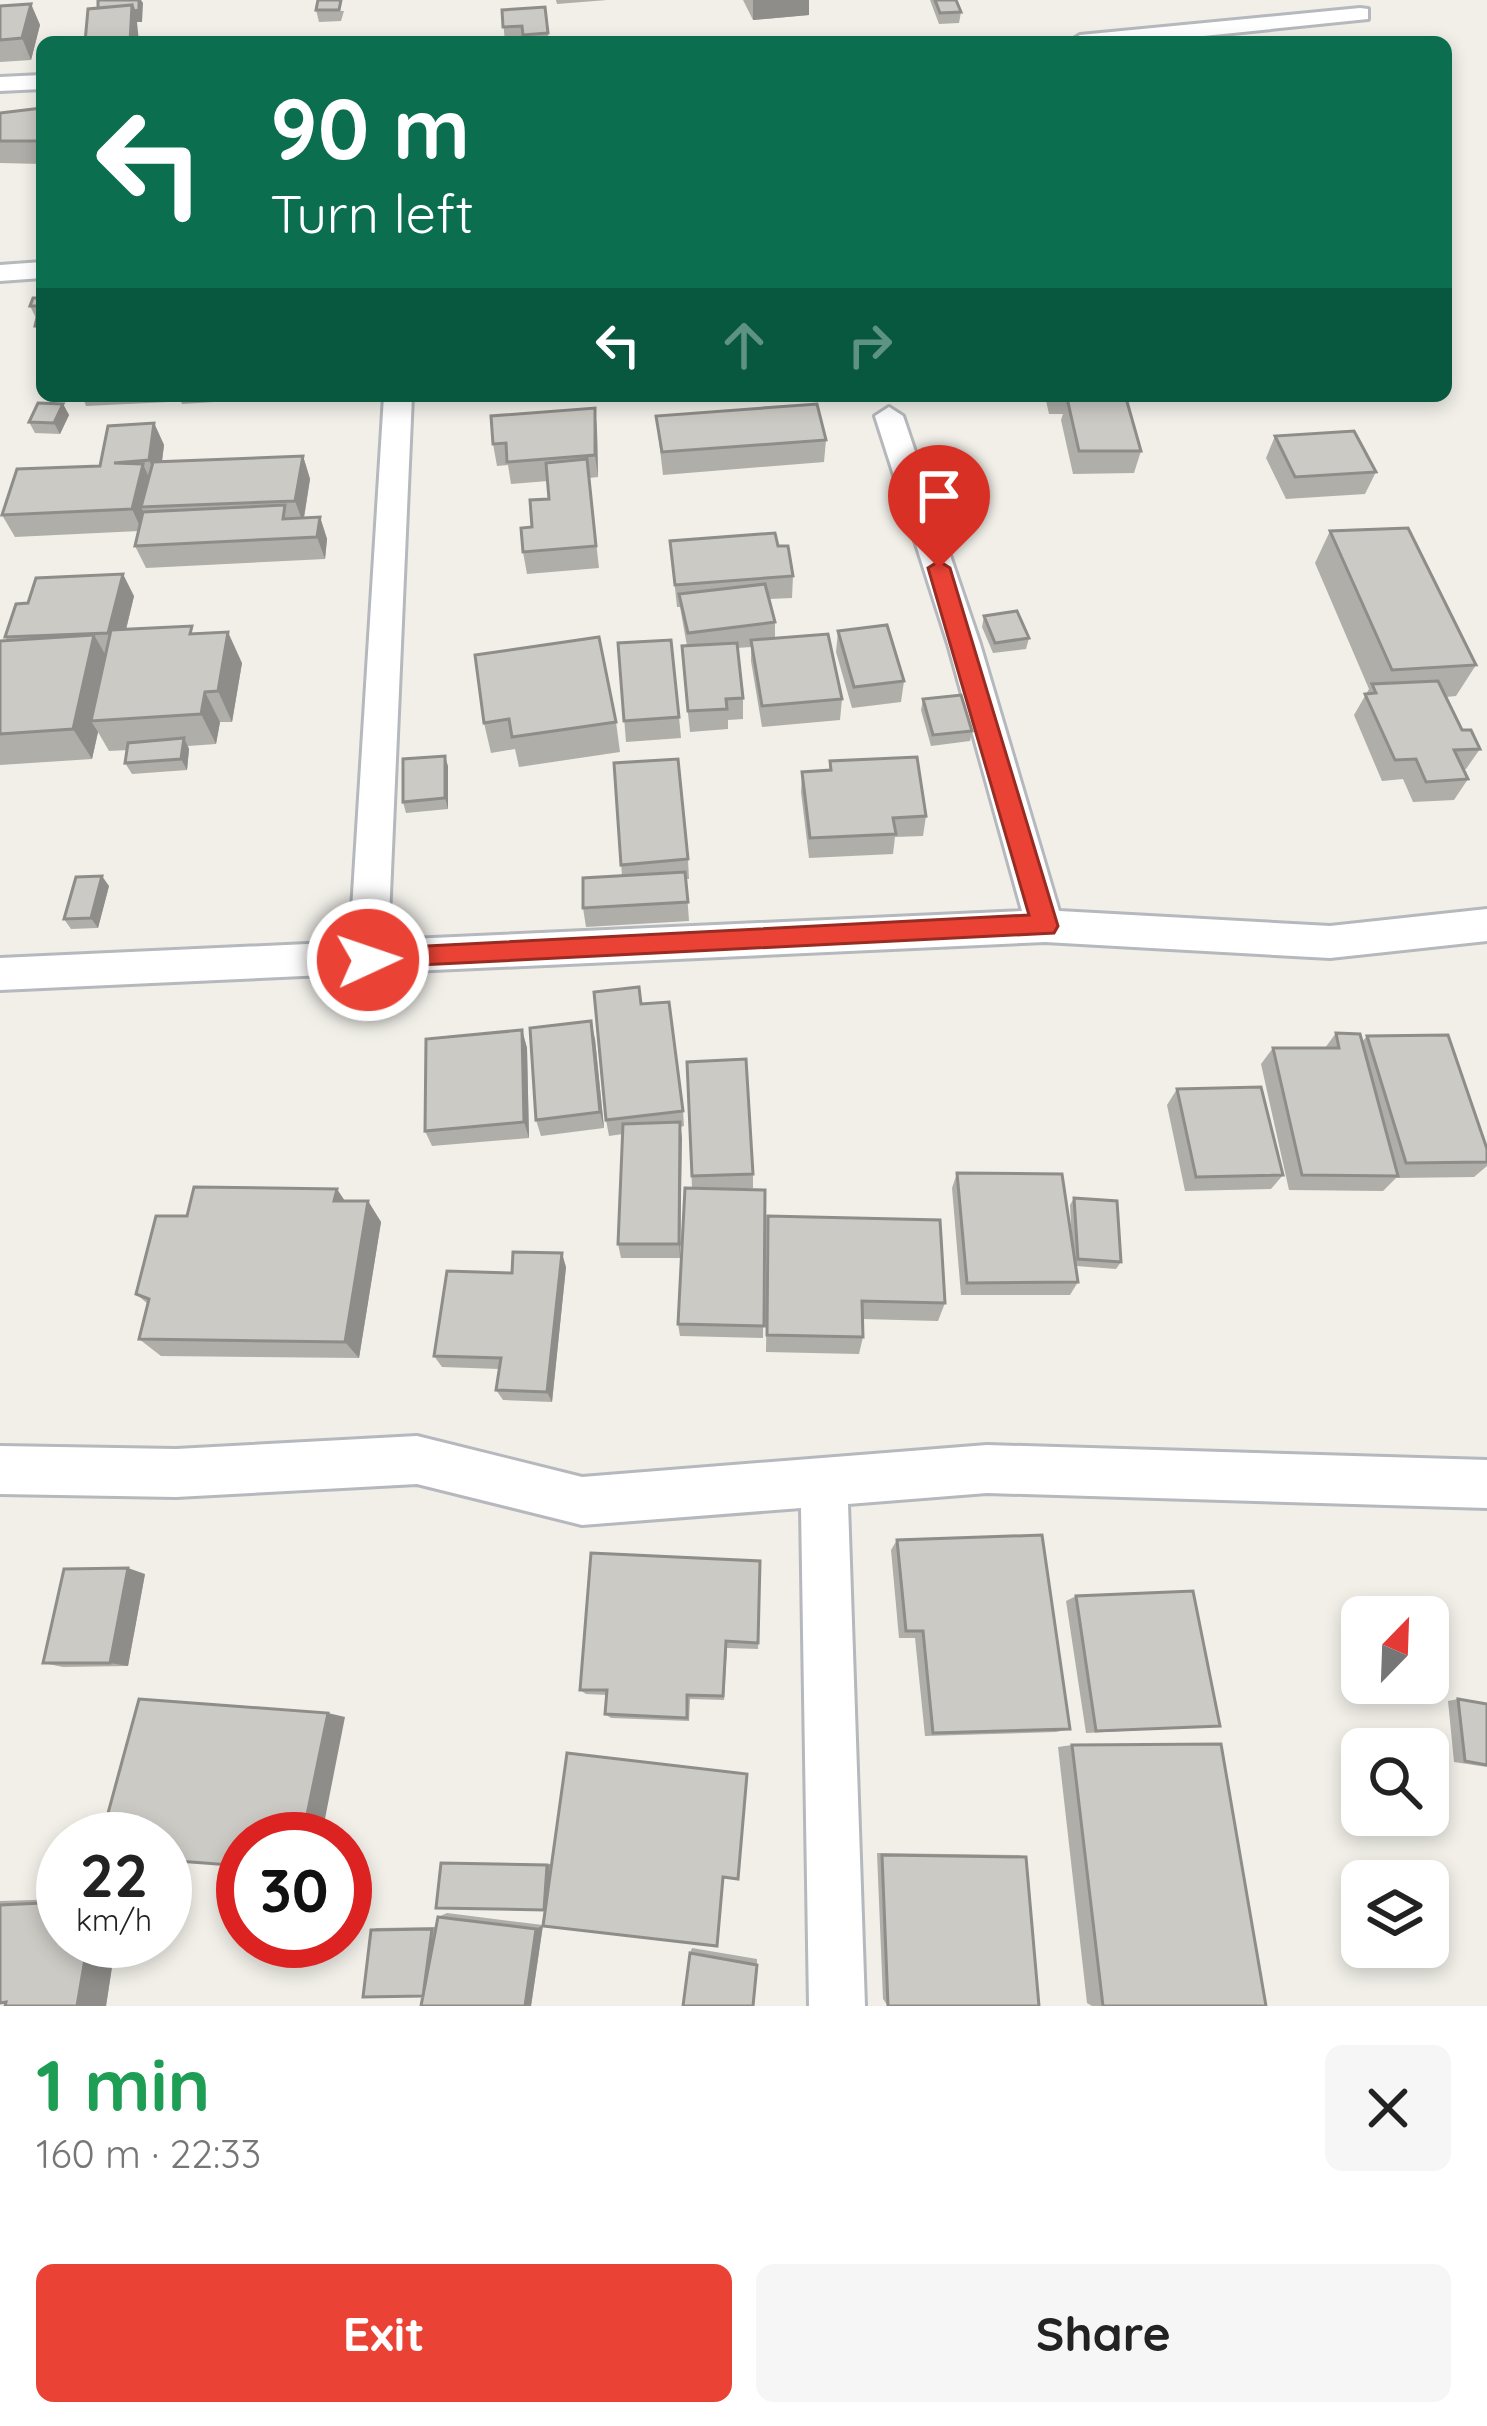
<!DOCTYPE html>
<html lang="en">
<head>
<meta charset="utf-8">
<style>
  :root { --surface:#fff; --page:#f6f6f6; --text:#222; --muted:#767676; --accent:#ea4335 }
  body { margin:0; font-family:Quicksand,sans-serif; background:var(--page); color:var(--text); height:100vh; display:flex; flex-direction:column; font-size:45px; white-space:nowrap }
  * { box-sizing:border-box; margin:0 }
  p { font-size:39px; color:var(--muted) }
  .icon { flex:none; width:66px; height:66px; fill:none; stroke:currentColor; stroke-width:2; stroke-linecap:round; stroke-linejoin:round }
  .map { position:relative; height:2006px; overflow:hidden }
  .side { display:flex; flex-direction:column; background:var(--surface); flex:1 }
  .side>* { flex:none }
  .top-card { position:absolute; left:36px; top:36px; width:1416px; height:366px; border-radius:18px; box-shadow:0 6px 18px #0003; background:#0b6e4f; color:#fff; overflow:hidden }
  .needle { width:78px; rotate:23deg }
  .controls { position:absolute; left:1341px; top:1596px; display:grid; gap:24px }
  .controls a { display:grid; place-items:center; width:108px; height:108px; border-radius:18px; background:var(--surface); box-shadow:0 6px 18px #0003; font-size:60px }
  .speed { position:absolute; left:36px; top:1812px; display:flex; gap:24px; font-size:60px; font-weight:700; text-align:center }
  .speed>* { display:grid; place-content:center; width:156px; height:156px; border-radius:50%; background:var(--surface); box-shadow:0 6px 18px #0003; line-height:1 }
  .speed small { font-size:30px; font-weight:400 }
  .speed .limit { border:18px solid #d22; background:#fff; color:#111 }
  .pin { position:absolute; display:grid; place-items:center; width:102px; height:102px; color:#fff; margin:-123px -51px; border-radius:50% 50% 50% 0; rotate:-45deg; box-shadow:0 0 12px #0007 }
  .pin .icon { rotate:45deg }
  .me { position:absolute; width:132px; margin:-66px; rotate:87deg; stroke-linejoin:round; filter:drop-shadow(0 0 9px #0008) }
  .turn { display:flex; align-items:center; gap:42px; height:252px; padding:0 36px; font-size:54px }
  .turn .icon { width:156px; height:156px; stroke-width:2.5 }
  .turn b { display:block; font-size:84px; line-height:102px }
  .lanes { display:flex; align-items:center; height:114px; padding:0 36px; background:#0003; justify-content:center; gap:60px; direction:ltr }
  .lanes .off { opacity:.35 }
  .round { display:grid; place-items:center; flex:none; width:126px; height:126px; border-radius:18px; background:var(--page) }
  .overview { display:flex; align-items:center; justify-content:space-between; height:204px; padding:0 36px }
  h1 { font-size:72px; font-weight:700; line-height:90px; color:#1e9e55 }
  .action { display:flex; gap:24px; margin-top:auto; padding:24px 36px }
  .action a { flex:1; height:138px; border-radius:18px; background:var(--accent); color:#fff; font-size:48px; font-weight:700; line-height:138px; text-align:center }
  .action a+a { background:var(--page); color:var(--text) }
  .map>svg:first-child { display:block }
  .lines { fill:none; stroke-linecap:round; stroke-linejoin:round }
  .minor-casing { stroke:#b5b8bc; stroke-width:6 }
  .minor { fill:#fff; fill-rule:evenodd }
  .wall { fill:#afaea9 }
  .shaded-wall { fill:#8f8d8a }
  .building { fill:#cccac5; stroke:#8f8d8a; stroke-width:3 }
  .route { fill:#ea4335; stroke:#982c22; stroke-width:3 }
</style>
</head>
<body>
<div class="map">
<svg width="1487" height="2006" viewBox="0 0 1487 2006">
  <rect width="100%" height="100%" fill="#f1efe8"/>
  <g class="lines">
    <defs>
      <path id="minor" d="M1360 8 1368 9V19L1145 42H1069L1080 35Z
        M42 75V89L0 91V77Z
        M42 262V278L0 281V265Z
        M384 396H412L388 940 1022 911 948 644 875 416 889 407 903 416 980 644 1059 911 1330 926 1487 909V941L1330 958 1045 942 0 990V958L350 942Z
        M417 1436 582 1477 987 1445 1487 1460V1508L987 1493 848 1504 865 2006H809L801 1508 582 1525 417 1484 176 1497 0 1494V1446L176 1449Z"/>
    </defs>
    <use href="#minor" class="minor-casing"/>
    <use href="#minor" class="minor"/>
  </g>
  <path class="wall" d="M556 0H607L557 4Z
    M743 0H809V15L753 20Z
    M930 0H956L961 12 959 23 939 24Z
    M31 4 40 25 31 60 0 62V6Z
    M545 7 549 42H505L502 10Z
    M316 10 344 11 341 21 319 22Z
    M42 108V164L0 163V113Z
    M42 298V338H41L35 326 37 317 36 318 30 306Z
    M69 396H170L169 402 86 406 83 398 71 399Z
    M179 396H247L246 400 182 404Z
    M1045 396H1118L1141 451 1134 473 1073 474 1061 420 1063 414H1049Z
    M1313 396H1406L1314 398Z
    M63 404 69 415 60 434 35 433 29 422Z
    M595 408 597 430 598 477 589 478 599 568 527 574 523 552 532 527 549 499 548 481 511 484 508 465 497 466 493 444Z
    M656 416 826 440 824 462 663 475Z
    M154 423 164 445 162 462 303 456 310 479 304 518 320 517 327 539 325 559 146 568 135 546 139 531 15 537 2 515 100 466Z
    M1275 436 1376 472 1365 494 1286 499 1266 458Z
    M1330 531 1476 665 1456 696 1446 697 1462 730 1480 749 1466 769 1463 770 1468 779 1454 800 1413 802 1403 779 1382 781 1354 715 1369 689 1315 563Z
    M670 541 778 546 793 576 792 598 769 599 775 622V638L842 699 840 720 762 727 751 661V647L737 648 743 698V719L728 720V729L690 732 683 667 687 646 680 607H677Z
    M134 596 126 630 196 634 242 663 232 722H220L216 744 188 746 189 749 187 770 132 774 125 763 128 750 109 751 98 732 92 759 0 765V641H8L5 637Z
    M984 616 1029 638 1026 649 993 653 982 627Z
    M838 631 904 681 901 702 852 708 836 652Z
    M618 643 679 717 681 738 626 742Z
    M475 655 616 722 620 752 519 767 515 749 491 753 484 723Z
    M923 699 972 731 970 741 931 746 921 710Z
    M830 761 926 816 923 836 895 837 893 854 809 858 801 792 802 772 829 770Z
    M614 763 688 859 689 879H686L689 921 586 927 583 908 622 876Z
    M448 766V809L406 813 403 802Z
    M109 886 98 928 71 929 64 919Z
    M642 1004 683 1111 684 1126 680 1127V1258H621L618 1244 623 1134 609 1136 606 1120Z
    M522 1030 527 1048 529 1138 432 1146 425 1131Z
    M1336 1033 1362 1042 1367 1036 1487 1149V1166L1474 1177 1396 1178 1383 1191 1289 1190 1261 1064 1273 1048H1325Z
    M595 1039 604 1128 541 1136 536 1120Z
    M687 1062 753 1174V1188L739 1189 765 1190 763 1338 680 1336 678 1324 692 1188Z
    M1177 1089 1283 1175 1271 1189 1185 1191 1167 1105Z
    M957 1173 1072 1243 1070 1205 1074 1198 1121 1262 1116 1269 1076 1266 1078 1282 1070 1295H961L952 1188Z
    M345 1201H368L381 1222 359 1358 161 1356 139 1339 148 1304 136 1294 187 1216Z
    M768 1216 945 1303 938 1321 862 1319 863 1337 859 1354 766 1352Z
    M566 1267 552 1402 503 1400 496 1390 499 1369 442 1367 434 1356 512 1273Z
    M897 1540 1070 1729 1056 1732 925 1736 915 1638H899L891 1550Z
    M760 1561 758 1649 727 1648 724 1700 690 1699 689 1721 611 1718 605 1714 607 1695 586 1694 580 1690Z
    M145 1574 128 1666 63 1667 43 1663Z
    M1076 1596 1220 1726 1086 1733 1066 1601Z
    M1458 1699 1487 1704V1767L1454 1762 1448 1701Z
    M1072 1745 1266 2006H1092L1087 2003 1058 1747Z
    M877 1853 1017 1855 1026 1857 888 2006 883 1999Z
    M63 1899V1941H116L106 2006H5L6 2002 0 2003V1901Z
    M447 1913 543 1925 531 2006H421L423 1996 371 1930 377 1928 436 1927 438 1917Z
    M692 1948 757 1959V1965L690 1953Z"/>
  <path class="shaded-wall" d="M139 0H141L143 3 142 22H137L139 42H130L132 5Z
    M753 0H809V15L753 20Z
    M31 4 40 25 31 60 22 38Z
    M63 404 69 415 60 434 54 423Z
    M595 408 597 430 598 477 595 455Z
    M154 423 164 445 159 483 149 460Z
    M303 456 310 479 303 523 295 501Z
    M143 464 153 487 141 507 146 517 142 531 132 509Z
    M320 517 327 539 325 559 317 537Z
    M123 574 134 596 120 654 108 633Z
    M228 632 242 663 232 722 218 691Z
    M94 635 112 666 91 721 98 732 92 759 73 729Z
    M205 692 220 722 216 744 201 714Z
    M184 738 189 749 187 770 181 759Z
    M445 756 448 766V809L445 798Z
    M102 876 109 886 98 928 91 918Z
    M591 1021 595 1039 604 1128 600 1112Z
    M522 1030 527 1048 529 1138 524 1122Z
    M680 1122 682 1138 680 1258 679 1244Z
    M337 1189 351 1210 334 1201Z
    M368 1201 381 1222 359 1358 345 1342Z
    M562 1253 566 1267 552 1402 547 1392Z
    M128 1568 145 1574 128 1666 110 1663Z
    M328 1713 345 1717 321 1839H302Z
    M550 1864 547 1908 544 1910 547 1865Z
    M543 1925 531 2006H525L536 1929Z
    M88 1941H116L106 2006H77Z"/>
  <path class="building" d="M98 0H139V10L134 11 132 5 98 8Z
    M318 0H341L339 10H316Z
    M935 0H956L961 12 940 13Z
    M31 4 22 38 0 40V6Z
    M132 5 130 42H85L88 9Z
    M545 7 548 33 523 35 522 26 503 27 502 10Z
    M1123 39 1125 42H1100L1099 40Z
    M42 108V141H0V113Z
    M33 298H42V306H30Z
    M39 309H42V326H35Z
    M1067 398H1126L1141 451H1079Z
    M38 403 63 404 54 423 29 422Z
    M817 404 826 440 662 452 656 416Z
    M595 408V455L507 462 506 443 493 444 491 416Z
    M154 423 149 460 114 463 143 464 132 509 2 515 17 469 100 466 108 426Z
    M1354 431 1376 472 1295 477 1275 436Z
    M303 456 295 501 141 507 153 462Z
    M587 459 596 546 523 552 521 528 532 527 530 500 549 499 546 463Z
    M285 505 283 519 320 517 317 537 135 546 143 512Z
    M1408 528 1476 665 1392 670 1330 531Z
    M775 533 778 546H788L793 576 675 585 670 541Z
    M123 574 108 633 5 637 16 604 28 603 36 578Z
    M765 584 775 622 688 633 679 594Z
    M1017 611 1029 638 995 643 984 616Z
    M887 625 904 681 854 687 838 631Z
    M192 626 190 634 228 632 218 691 205 692 201 714 91 721 111 630Z
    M828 634 842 699 762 706 751 640Z
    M94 635 73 729 0 734V641Z
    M599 637 616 722 512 737 509 719 484 723 475 655Z
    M671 640 679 717 624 721 618 643Z
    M737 643 743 698 726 699 727 709 688 711 682 646Z
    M1438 681 1462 730H1471L1480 749 1454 750 1468 779 1426 782 1416 759 1395 760 1365 694 1376 693 1372 684Z
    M961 695 972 731 933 735 923 699Z
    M184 738 181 759 125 763 128 743Z
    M445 756V798L403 802V759Z
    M917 757 926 816 893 818 896 834 810 838 802 772 831 770 830 761Z
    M678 759 688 859 621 865 614 763Z
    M685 872 688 902 583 908V878Z
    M102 876 91 918 64 919 76 877Z
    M639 987 641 1004 669 1002 683 1111 606 1120 594 992Z
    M591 1021 600 1112 536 1120 530 1028Z
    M522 1030 524 1122 425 1131 426 1039Z
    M1336 1033 1360 1034 1398 1176 1302 1175 1273 1048H1339Z
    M1448 1035 1487 1149V1162L1406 1163 1367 1036Z
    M746 1059 753 1174 692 1176 687 1062Z
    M1261 1087 1283 1175 1196 1177 1177 1089Z
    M680 1122 679 1244H618L623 1124Z
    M957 1173 1062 1174 1078 1282 967 1283Z
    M194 1187 337 1189 334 1201H368L345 1342 139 1339 149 1299 136 1294 156 1216H187Z
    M685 1188 765 1190 764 1326 678 1324Z
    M1074 1198 1117 1201 1121 1262 1078 1259Z
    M768 1216 940 1220 945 1303 862 1301 863 1337 767 1335Z
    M513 1252 562 1253 547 1392 496 1390 501 1358 434 1356 447 1271 512 1273Z
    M1042 1535 1070 1729 933 1733 923 1631H906L897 1540Z
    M591 1553 760 1561 758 1643 726 1641 723 1696 687 1695V1718L605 1714 607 1690H580Z
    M128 1568 110 1663H43L64 1569Z
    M1193 1591 1220 1726 1096 1731 1076 1596Z
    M139 1699 328 1713 302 1839H243V1866L165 1860V1839H101Z
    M1458 1699 1487 1704V1765L1465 1761Z
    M1221 1744 1266 2006H1103L1072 1745Z
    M567 1753 747 1774 738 1879 723 1877 717 1946 543 1926Z
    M882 1855 1026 1857 1039 2006H888Z
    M441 1863 547 1865 544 1910 436 1908Z
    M63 1902V1941H88L77 2006H5L6 2002 0 2003V1905Z
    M438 1917 536 1929 525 2006H421Z
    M432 1929 423 1996 363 1997 371 1930Z
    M690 1953 757 1965 753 2006H683Z"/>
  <path class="route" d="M939 561 950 568 1058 926 1054 933 359 968V952L368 949 1029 915 928 568Z"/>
</svg>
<div class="controls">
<a><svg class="needle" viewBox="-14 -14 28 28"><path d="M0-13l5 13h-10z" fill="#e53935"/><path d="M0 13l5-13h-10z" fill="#767676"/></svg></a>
<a><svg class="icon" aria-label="search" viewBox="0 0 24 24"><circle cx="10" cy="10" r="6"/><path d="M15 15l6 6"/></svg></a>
<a><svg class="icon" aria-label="layers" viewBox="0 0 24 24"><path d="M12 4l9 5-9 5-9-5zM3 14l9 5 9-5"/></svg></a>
</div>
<div class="speed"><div>22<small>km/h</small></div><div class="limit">30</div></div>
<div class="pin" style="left:939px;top:568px;background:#d93025"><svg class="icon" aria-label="arrive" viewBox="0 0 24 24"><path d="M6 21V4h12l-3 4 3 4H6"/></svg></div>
<svg class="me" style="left:368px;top:960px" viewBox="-20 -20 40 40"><circle r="17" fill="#ea4335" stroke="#fff" stroke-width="3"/><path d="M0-11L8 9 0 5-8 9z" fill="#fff"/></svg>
<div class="top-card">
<div class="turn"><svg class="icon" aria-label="left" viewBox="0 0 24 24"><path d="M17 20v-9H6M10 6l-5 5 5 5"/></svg><div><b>90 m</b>Turn left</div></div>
<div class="lanes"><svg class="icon" aria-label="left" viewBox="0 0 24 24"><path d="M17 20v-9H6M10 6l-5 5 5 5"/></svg><svg class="icon off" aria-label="ahead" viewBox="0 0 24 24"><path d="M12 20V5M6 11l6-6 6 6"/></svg><svg class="icon off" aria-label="right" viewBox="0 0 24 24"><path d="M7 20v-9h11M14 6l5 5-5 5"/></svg></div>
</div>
</div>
<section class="side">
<div class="overview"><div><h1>1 min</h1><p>160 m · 22:33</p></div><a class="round"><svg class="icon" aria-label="close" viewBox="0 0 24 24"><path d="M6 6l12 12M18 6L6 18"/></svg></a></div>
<div class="action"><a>Exit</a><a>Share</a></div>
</section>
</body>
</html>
